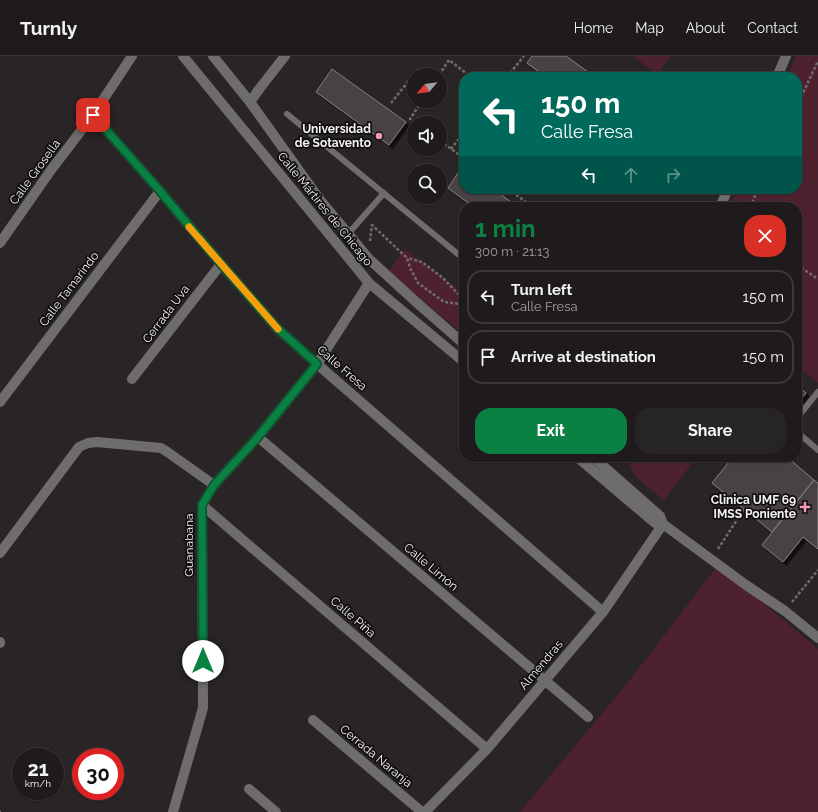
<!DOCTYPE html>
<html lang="en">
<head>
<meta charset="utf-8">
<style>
  :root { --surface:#1f1b1c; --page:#272425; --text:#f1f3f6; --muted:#a1a1a3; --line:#3c393b; --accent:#0b8043 }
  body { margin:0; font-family:Raleway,sans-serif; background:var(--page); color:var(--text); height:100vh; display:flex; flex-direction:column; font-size:15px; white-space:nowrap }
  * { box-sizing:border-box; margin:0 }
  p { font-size:13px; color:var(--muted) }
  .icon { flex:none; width:22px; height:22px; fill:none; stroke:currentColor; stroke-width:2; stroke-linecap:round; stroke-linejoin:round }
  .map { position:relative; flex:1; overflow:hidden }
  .panel { position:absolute; left:459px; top:146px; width:343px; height:260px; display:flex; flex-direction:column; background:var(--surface); border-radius:16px; box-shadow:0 1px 3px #0004,0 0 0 1px var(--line) }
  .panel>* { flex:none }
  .guide { position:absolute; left:459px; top:16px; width:343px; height:122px; border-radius:16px; box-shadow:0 1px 3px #0004,0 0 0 1px var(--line); background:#00695c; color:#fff; overflow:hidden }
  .needle { width:26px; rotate:241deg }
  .controls { position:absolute; left:407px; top:12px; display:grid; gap:8px }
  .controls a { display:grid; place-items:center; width:40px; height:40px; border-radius:50%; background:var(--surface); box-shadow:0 1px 3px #0004,0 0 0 1px var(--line); font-size:20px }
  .speed { position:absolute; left:12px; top:692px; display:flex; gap:8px; font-size:20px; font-weight:700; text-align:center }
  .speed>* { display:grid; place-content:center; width:52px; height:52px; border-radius:50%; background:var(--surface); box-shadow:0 1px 3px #0004,0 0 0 1px var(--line); line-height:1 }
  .speed small { font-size:10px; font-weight:400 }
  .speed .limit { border:6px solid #d22; background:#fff; color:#111 }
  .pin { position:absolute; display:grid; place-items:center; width:34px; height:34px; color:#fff; margin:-17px; border-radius:8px; box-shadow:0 2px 6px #0006 }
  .me { position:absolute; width:44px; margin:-22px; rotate:0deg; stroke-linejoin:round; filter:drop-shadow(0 0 3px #0008) }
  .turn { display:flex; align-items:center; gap:14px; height:84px; padding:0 16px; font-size:18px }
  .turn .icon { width:52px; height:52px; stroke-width:2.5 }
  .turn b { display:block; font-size:28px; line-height:34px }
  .lanes { display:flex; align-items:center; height:38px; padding:0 16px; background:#0003; justify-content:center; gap:20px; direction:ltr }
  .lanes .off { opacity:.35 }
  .round { display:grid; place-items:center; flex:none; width:42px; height:42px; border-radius:16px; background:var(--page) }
  .head { display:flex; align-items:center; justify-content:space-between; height:68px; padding:0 16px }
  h1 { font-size:24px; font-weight:700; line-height:30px; color:var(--accent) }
  .cta { display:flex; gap:8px; margin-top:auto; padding:8px 16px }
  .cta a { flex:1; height:46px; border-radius:16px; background:var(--accent); color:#fff; font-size:16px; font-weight:700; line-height:46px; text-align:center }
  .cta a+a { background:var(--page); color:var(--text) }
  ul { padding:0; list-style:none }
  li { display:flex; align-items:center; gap:12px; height:54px; margin:0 8px 6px; padding:0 8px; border:2px solid var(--line); border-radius:16px }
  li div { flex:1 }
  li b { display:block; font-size:15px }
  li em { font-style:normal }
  header { display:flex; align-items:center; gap:24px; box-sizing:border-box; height:56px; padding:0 20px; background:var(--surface); border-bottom:1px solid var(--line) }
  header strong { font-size:19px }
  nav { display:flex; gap:22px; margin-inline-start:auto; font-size:14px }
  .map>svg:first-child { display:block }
  .green { fill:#4e212f }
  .building { fill:#494345; stroke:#857f81; filter:url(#shadow) }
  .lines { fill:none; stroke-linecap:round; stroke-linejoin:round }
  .path { stroke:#706c6d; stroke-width:2.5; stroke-dasharray:3 2; stroke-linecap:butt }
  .service { stroke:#6f6c6d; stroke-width:6 }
  .minor { stroke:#6f6c6d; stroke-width:10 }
  .route-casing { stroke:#07532c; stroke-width:10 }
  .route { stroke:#0b8043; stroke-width:7 }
  .slow { stroke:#f59e0b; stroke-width:7 }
  .poi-dot { fill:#f19ab3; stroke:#100e0e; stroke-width:1.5 }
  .labels { text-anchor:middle; stroke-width:3.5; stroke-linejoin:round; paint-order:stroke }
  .poi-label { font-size:12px; font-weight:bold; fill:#f5f2f2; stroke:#100e0e; text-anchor:end }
  .street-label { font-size:12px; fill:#f5f2f2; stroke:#100e0e }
</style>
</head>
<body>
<header>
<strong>Turnly</strong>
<nav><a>Home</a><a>Map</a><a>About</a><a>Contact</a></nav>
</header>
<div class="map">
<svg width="818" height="756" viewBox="0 0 818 756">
  <defs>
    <filter id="shadow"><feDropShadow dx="3.5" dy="3.5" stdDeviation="0" flood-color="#0009"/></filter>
  </defs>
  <rect width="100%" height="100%" fill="#292425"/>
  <path class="green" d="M633 0H671L657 18Z
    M796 0H818V327L797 310V151H730L738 133H797V21H787Z
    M405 193 464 238V279L388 216Z
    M628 401H697L664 444C652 434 628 419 628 401Z
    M718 509 818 593V756H520L629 625Z"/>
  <path class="building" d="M532 0H566L595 21H546L527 7Z
    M332 13 406 66 389 89 316 36Z
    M462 111 464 112V133H493L518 151H474L448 132Z
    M797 329 806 337 797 348Z
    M733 401H787L814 424 772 476 712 427Z
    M814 424 818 427V493L803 481 783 506 762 489Z"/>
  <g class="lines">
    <path class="path" d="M439 19 449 4 471 21
      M507 21 524 0
      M391 47 411 22 414 25
      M797 50 818 5
      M415 67 410 63 422 45
      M440 85 464 102
      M451 93 464 76
      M508 133 533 151
      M750 151 758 133
      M370 185 372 169 407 202 410 212 418 227 444 246 461 248 459 239 443 222 422 206 407 202
      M797 209 818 223
      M718 493 744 453
      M792 546 818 514
      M0 756H1"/>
    <path class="service" d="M287 58 464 203
      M348 178 384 137
      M797 362 818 336
      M797 376 818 394"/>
    <path class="minor" d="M183 0 369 227 464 306
      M213 0 250 46 320 144 369 203 415 245 464 288
      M777 21 786 0
      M250 46 260 32 285 0
      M93 59 160 135 221 208 277 272 317 308 603 556
      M720 151 728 133
      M0 187 51 114 93 59 132 0
      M132 323 221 208
      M0 346 160 135
      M258 381 588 661
      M577 401 655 467 663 468 746 529 785 555 818 582
      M593 401 660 460 663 468
      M202 449 487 693
      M0 497 79 391 88 387 97 386 161 392 166 395 214 429
      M0 586V587
      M313 664 422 756
      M249 733 276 756
      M173 756 203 652 202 449 214 429 258 381 317 308 369 227
      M425 756 487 693 603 556 663 468"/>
  </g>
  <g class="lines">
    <defs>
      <path id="route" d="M93 59 160 135 221 208 277 272 317 308 258 381 214 429 202 449 203 605"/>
    </defs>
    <use href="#route" class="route-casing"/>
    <use href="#route" class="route"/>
    <path class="slow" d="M189 171 278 273"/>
  </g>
  <g class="poi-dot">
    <circle cx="379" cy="80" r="4"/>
    <path d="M803 445h4v4h4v4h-4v4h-4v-4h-4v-4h4z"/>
  </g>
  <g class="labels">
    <g class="poi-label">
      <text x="371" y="77">Universidad<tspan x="371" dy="14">de Sotavento</tspan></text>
      <text x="796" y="448">Clinica UMF 69<tspan x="796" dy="14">IMSS Poniente</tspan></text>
    </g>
    <g class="street-label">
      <text transform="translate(35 116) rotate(-54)" y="4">Calle Grosella</text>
      <text transform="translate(325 153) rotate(51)" y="4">Calle Mártires de Chicago</text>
      <text transform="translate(69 233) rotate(-53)" y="4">Calle Tamarindo</text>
      <text transform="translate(166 258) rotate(-53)" y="4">Cerrada Uva</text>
      <text transform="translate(342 312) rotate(41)" y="4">Calle Fresa</text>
      <text transform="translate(189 489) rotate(-90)" y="4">Guanabana</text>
      <text transform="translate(431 511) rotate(40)" y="4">Calle Limón</text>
      <text transform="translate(353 561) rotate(41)" y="4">Calle Piña</text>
      <text transform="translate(541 609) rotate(-50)" y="4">Almendras</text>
      <text transform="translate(376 700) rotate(40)" y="4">Cerrada Naranja</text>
    </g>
  </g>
</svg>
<div class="controls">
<a><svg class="needle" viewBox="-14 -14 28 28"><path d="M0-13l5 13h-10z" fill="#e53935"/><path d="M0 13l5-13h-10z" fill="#a1a1a3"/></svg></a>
<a><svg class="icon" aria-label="sound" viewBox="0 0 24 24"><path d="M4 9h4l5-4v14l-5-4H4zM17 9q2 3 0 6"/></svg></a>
<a><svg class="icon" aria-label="search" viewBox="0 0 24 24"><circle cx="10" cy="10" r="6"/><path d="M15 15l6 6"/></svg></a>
</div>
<div class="speed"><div>21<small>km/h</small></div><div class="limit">30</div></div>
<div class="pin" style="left:93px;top:59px;background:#d93025"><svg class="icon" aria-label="arrive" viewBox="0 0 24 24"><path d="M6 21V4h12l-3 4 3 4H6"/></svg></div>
<svg class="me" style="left:203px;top:605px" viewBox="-20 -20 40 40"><circle r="19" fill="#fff"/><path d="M0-13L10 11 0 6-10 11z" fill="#0b8043"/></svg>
<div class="guide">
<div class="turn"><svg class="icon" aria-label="left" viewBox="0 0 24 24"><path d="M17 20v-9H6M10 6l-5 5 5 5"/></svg><div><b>150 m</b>Calle Fresa</div></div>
<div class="lanes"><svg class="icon" aria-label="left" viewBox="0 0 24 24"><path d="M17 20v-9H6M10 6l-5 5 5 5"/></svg><svg class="icon off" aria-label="ahead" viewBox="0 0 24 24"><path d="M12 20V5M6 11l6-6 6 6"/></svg><svg class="icon off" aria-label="right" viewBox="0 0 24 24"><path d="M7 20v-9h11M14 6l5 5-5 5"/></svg></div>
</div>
<section class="panel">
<div class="head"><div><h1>1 min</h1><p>300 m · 21:13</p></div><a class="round" style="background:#d93025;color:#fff"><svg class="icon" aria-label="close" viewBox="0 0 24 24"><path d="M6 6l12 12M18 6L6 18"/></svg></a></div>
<ul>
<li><svg class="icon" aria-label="left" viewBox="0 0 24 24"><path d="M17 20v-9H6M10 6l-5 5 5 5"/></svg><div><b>Turn left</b><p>Calle Fresa</p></div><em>150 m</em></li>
<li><svg class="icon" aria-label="arrive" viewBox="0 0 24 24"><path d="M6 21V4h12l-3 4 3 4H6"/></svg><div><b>Arrive at destination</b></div><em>150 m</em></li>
</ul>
<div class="cta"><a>Exit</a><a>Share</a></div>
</section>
</div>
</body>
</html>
